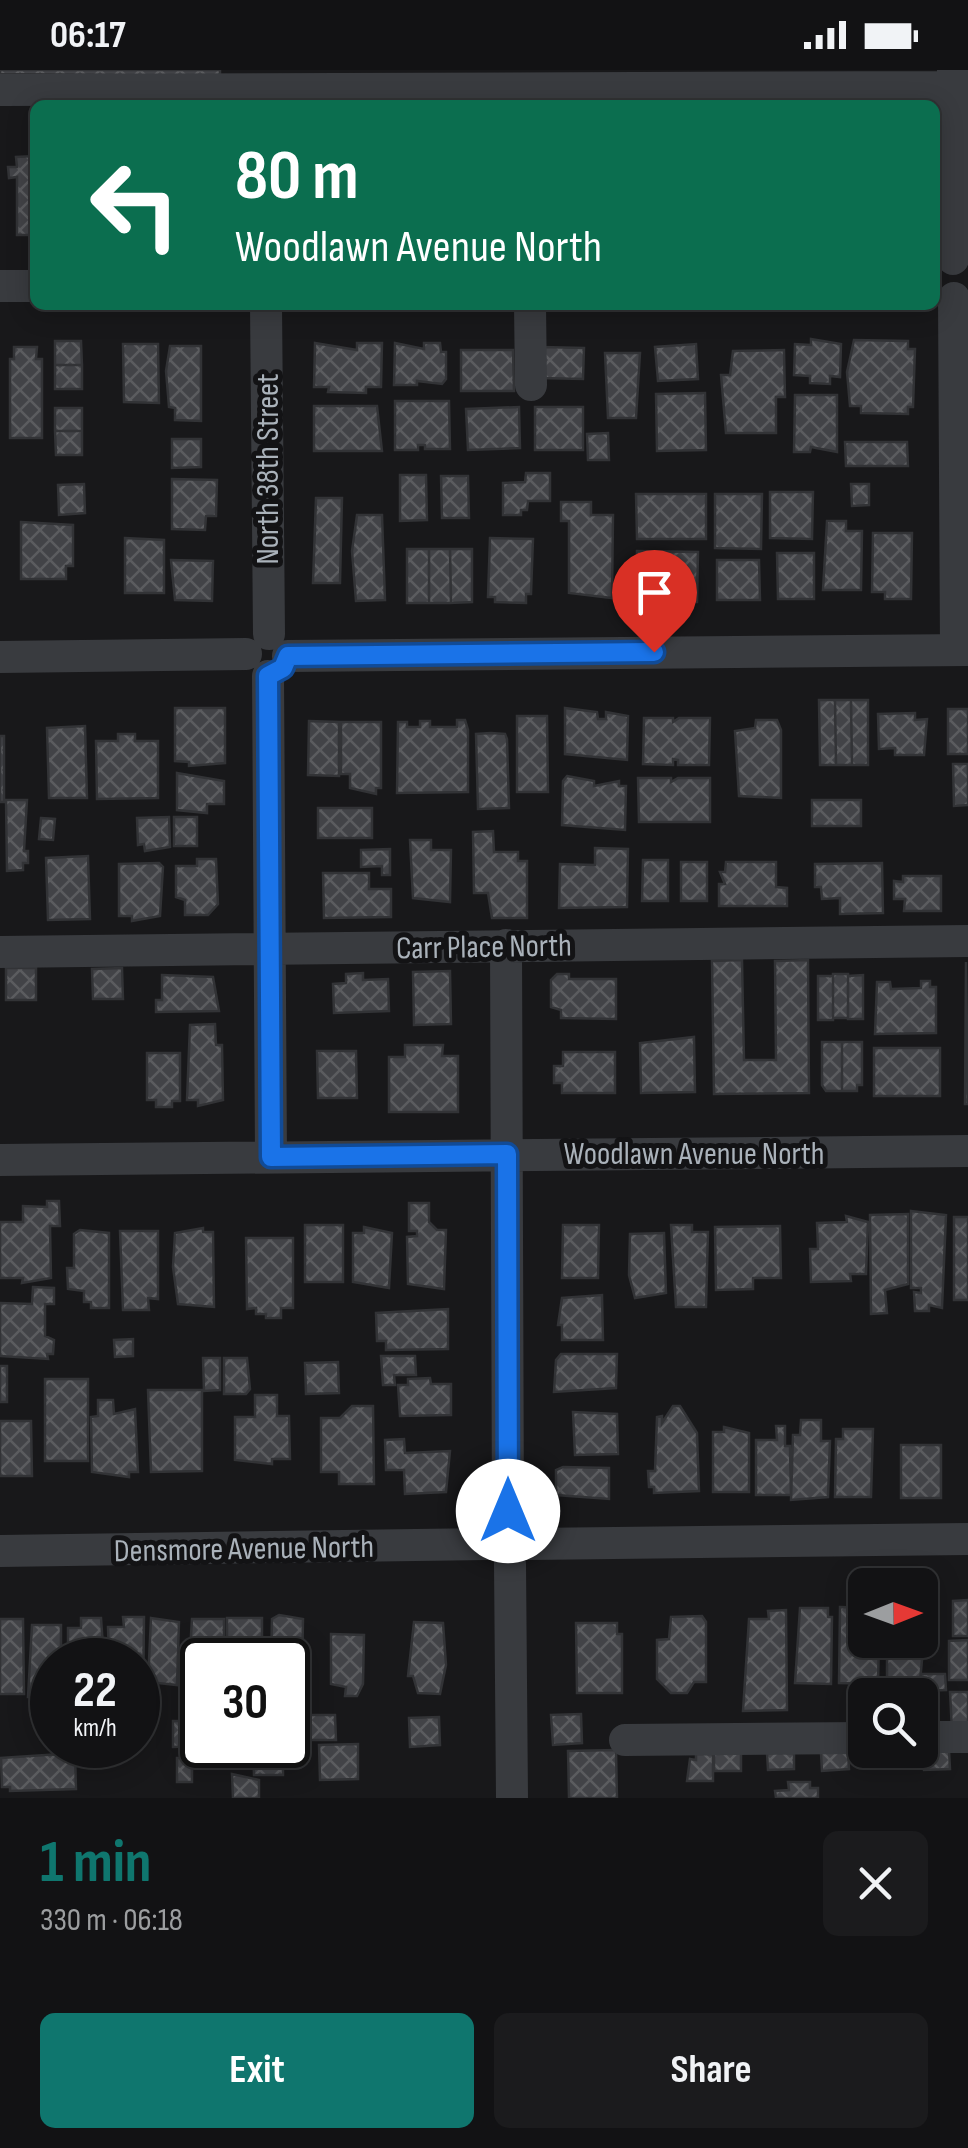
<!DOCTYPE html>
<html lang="en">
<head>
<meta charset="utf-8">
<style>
  :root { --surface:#121214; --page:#1b1b1d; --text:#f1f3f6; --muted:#9c9ea0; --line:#313234; --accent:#0f766e }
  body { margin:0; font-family:"Sofia Sans Condensed",sans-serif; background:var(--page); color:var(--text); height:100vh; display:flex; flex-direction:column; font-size:38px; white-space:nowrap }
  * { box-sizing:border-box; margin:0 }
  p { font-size:32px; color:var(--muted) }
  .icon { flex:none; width:55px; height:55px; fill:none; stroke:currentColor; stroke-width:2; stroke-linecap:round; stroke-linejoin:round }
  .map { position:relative; height:1728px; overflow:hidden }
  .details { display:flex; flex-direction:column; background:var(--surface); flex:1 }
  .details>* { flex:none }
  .hud { position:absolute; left:30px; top:30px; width:910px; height:210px; border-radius:15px; box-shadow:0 5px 25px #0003,0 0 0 2px var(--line); background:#0b6e4f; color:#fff; overflow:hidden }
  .needle { width:65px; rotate:89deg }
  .controls { position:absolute; left:848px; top:1498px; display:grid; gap:20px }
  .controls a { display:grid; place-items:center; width:90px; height:90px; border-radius:15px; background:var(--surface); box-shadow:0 5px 25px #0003,0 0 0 2px var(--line); font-size:50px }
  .speed { position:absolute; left:30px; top:1568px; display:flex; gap:20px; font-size:50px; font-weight:700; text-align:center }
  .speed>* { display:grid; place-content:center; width:130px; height:130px; border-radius:50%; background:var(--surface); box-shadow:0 5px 25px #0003,0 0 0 2px var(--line); line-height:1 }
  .speed small { font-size:25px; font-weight:400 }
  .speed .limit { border:5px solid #111; border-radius:15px; background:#fff; color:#111 }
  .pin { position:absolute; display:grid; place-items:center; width:85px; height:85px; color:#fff; margin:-102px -42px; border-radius:50% 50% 50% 0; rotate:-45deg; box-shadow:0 0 10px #0007 }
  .pin .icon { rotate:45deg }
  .me { position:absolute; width:110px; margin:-55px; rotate:0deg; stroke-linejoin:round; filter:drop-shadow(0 0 8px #0008) }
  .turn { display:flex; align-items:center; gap:35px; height:210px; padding:0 40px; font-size:45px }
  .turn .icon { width:130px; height:130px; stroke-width:2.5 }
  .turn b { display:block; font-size:70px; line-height:85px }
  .round { display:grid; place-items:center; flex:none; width:105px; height:105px; border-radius:15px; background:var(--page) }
  .headline { display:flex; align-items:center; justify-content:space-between; height:170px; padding:0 40px }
  h1 { font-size:60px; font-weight:700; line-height:75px; color:var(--accent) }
  .cta { display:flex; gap:20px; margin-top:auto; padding:20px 40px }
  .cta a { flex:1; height:115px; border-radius:15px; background:var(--accent); color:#fff; font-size:40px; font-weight:700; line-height:115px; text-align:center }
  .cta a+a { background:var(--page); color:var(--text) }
  .status { display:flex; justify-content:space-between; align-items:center; height:70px; padding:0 50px; background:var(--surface); direction:ltr }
  .status svg { height:28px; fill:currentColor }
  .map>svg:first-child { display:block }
  .building { fill:url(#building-cross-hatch); stroke:#323336; stroke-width:2.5 }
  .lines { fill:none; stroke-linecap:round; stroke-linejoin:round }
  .minor { stroke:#393b3f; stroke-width:32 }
  .route-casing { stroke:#114b97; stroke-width:25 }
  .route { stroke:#1a73e8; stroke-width:18 }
  .labels { text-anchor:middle; stroke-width:10; stroke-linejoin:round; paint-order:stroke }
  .street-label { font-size:32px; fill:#aab2ba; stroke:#131315 }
</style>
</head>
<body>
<div class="status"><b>06:17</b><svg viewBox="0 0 49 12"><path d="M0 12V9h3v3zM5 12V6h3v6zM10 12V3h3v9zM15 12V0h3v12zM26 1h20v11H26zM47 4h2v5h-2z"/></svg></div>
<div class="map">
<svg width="968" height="1728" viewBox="0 0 968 1728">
  <defs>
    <pattern id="building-cross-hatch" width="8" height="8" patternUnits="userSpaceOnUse" patternTransform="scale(2.5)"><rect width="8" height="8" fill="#424347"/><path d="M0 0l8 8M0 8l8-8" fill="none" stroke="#5b5c5f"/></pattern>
  </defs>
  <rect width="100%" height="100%" fill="#18181a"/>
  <path class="building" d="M0 0H220V6L0 4Z
    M35 86V165H17V107L9 108 8 97H17L16 87Z
    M811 269 841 274 840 307 830 306V314L810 313V306L794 305 795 274 811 275Z
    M854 270 908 271V279H915L913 337H908V344L861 343V336H850L847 302Z
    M55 271H81L82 295H55Z
    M315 273 357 280V273H382L381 317H366V323L328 322 329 317H314Z
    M395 273 424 279V273H440L441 282H446V309L442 314 417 311V315H394Z
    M123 274H158L159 333 124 332Z
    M696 274 698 309 658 311 655 277Z
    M170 276H201V351L175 350V338L169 337 166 301Z
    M14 277H37L36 289H42V368H10V289H14Z
    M541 277 584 278 583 309 540 308Z
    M461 280H513L514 321H461Z
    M784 280 785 327H776V363H726L721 305H730L733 281Z
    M605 283H640L636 348H608Z
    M55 295H82V319H55Z
    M705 323 706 380 657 381 656 324Z
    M795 325H837V382L811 377 810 382H794Z
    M395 331H449L450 379H425V375H418V380H395Z
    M314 336H377L382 381H314Z
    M519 337 520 378 468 380 466 339Z
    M535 337H583V380H535Z
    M55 338H82V361H55Z
    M55 361H82V385H56Z
    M608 363 609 390H588L587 364Z
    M172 369H201V397L172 398Z
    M845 372H907L908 396H846Z
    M526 403H550V431H528L527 440H521V445H503V413L525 412Z
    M400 405H426L427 450 400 451Z
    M441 406H468L469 448H442Z
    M172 409 217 410 216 446H206L205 460 172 459Z
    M84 414 85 443 59 445 58 415Z
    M851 414H869V435L852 436Z
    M770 422H813L812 469 770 468Z
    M636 424H706V469H637Z
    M715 424H762L761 479 715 478Z
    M316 428H342L340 513H313Z
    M561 432H591V445H613L612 528 569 523V451H561Z
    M357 445H382L385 530 356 531 352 481Z
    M827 451H846V461H862L861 520H823Z
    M21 452 73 455V496H66V509H21Z
    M873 463H912L911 529H885V522H872Z
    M125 468 164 470V523H125Z
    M490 468 533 469 531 524H526V533L495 532V527H488Z
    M407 479H429V533H407Z
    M429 479H450L451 533H429Z
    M450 479H472V532L451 533Z
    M637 481 698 482 697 532 636 531Z
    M777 483H814V529H778Z
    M171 490 213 491 212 531 175 530Z
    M717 490H759L760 530H717Z
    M819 630H835L836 695H820Z
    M835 630H851L852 695H836Z
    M851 630H868V695H852Z
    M175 638H225V693L189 696V692L175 691Z
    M565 638 597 642 598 649H606V642L628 646 627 690 565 684Z
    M948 639H968V684H948Z
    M915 643V650L927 649 924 685H895V678L879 679 878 644Z
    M517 646H547L548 722H517Z
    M644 648H673V652L679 648H710L709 695H678V690L673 689V695L643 694Z
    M457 650H465L468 660V722L397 723 398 652H407V657H420V651H430V657H457Z
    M756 650H777L781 660V728L739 726 735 661 755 658Z
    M309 651 339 652V706L308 705Z
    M341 652H381V718H376V724L350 718V704H341Z
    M85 656 87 728H49L47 658Z
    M491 663 505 664 507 669 509 738 478 739 476 664Z
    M118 664H135V671H158V728L97 729 96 671H118Z
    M0 666H4V732H0Z
    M953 694H968V735L954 736Z
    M177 703 224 711V734H207V743L177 740Z
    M567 706 594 711V716L619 711V716H626L625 760 562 755 563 711Z
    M638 708H671V712L678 708H710V752H639Z
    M6 730H27L24 781H28V793H23V800L7 801Z
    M812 730H861V756H812Z
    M318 738H372V768H318Z
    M169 747 170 777 145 781 144 774 138 775 137 748Z
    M174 747H197V776H174Z
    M41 748 55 749 53 770 39 769Z
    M493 761 494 782H518V791H527V848H492L488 823H474L473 762Z
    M410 770H431V780H451L450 832 413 828Z
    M595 778 628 779 627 837 559 838 560 794 595 795Z
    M390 779V805H382V796L361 797V780Z
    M88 786 90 849 48 850 46 788Z
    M197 789H216L218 834 208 845H185V830L176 827V796H197Z
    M643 790H668V831H642Z
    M681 792H707V831H681Z
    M726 792H776V817L787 818V836H719V814H725L720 802H725Z
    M159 793 163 797 160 846 132 851V846H119V794Z
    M882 793 883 843 840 844V828L822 829 821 817H815V794Z
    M323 803H369V819H391V847L324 848Z
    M903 806H941V841H904L905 829H894V811L903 812Z
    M742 890 744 990H776L775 891 808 890 809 1023 714 1024 712 891Z
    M966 892 968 1034H965Z
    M6 898H36V930H6Z
    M122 898 123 929H93L92 899Z
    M450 901 451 954 414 955 413 902Z
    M363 903V910L388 909 389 941 334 943 333 914 346 913V904Z
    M557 904H569V909H616V949L561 948V940L551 937V910Z
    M833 904H848V948H833Z
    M162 905 213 907 219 941 156 942V930H162Z
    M863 905V949H848V906Z
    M818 906H833V950H818Z
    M921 911H930V917H936V963L875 964 877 912H890L891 919 921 918Z
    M215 954 216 975H222L223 1030 198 1036V1030H187L190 955Z
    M694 967 695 1022 641 1023 640 973Z
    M822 972H842V1021H826L822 1015Z
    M842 972H862V1015H857V1021H842Z
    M405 975H443L442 986H458V1042H389V987H405Z
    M874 978H940V1026H874Z
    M317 981H356L357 1028H318Z
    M563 982H615V1023H562V1013H554V996H563Z
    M147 983H180V1031H172V1037H156V1030H147Z
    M47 1131H59L60 1156H50L51 1208 22 1213 23 1208H0V1152H23V1136L47 1137Z
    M409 1133H429V1152L437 1160H446L444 1219 408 1214 407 1167 417 1166V1161H409Z
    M911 1141 946 1145 942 1238 929 1235V1241H915L914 1222 921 1223V1218H911Z
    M908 1144V1214L885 1220 887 1243 871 1244 870 1145Z
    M846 1146 868 1152 866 1204H850L851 1211 811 1212 810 1179H818L817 1153 847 1152Z
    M954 1147H968V1230H954Z
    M305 1155H343V1212H305Z
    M563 1155H599L598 1208H562Z
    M671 1155H692V1162H708L706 1237H676Z
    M780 1156 781 1208H753V1219L716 1220 715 1157Z
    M364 1157 392 1163 389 1218 353 1212V1163H364Z
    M203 1158V1162H213L214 1237 178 1234 173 1197 175 1163Z
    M80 1160 109 1163V1238H91V1232H84V1221L68 1219 67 1198H74V1164Z
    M120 1161H158V1229L148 1228 149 1240H123Z
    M664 1163 666 1223 635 1228 629 1205 630 1164Z
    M246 1168H293V1238H281V1248H266V1244H256V1238L247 1239Z
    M33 1217 54 1218V1234H45V1266L54 1270 53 1284H47L48 1289 0 1286V1233L32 1234Z
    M602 1225 603 1270H562V1255H558L562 1228Z
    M448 1239V1279L386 1280V1271H377L376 1243Z
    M133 1269V1286L115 1287 114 1270Z
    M561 1284H617L616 1318 554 1322 556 1290Z
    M381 1286H415L416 1305H394L395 1315H383Z
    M203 1288H220V1320L204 1321Z
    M224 1288H247L250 1319 246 1324H224Z
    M338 1292 339 1323 306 1324 305 1293Z
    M0 1296H7V1332H0Z
    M430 1308 431 1314H451V1345L400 1346 398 1315H408V1309Z
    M45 1309H88V1391H45Z
    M148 1320H202V1401L151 1402Z
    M255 1325H277V1346H289L290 1389H272V1394L235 1390V1347H255Z
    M98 1330H113L114 1344 135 1339 138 1402H129V1407L92 1402 91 1347 98 1346Z
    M352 1336H373L374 1414H339V1402H321V1348H340Z
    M673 1336H680L697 1363 699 1421 654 1423V1417H649L648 1401H655L657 1347 662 1346V1353Z
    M573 1342 617 1344 618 1384 575 1385Z
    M801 1350H821V1371H830L828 1427 791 1430 793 1365H800Z
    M0 1351H31L32 1406H0Z
    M776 1356H785V1376H790L791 1425H756V1370H777Z
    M724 1357 749 1363V1422H713V1362H724Z
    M843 1359H873L871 1427H835L836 1369H843Z
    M404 1369 405 1383 450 1381 446 1422 405 1424 404 1400H386L385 1370Z
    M901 1375H941V1428H901Z
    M563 1397 609 1398V1429L556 1425V1400Z
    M920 1530 926 1546 920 1612H887V1570H920Z
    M968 1530V1566H953V1531Z
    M840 1537 865 1538V1570H879L878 1614 839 1613Z
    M800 1538H828V1547H832L831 1614 795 1613Z
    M786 1540 787 1640 743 1641 749 1549H769L768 1541Z
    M279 1545 303 1549 302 1606H289L288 1590H271L272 1549Z
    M702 1546 706 1552V1612H694L687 1623H671L657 1609V1570L669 1569 671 1547Z
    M123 1547H144L143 1638H138V1590H109L108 1557H124Z
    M81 1548H101L104 1590H68V1558H81Z
    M151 1548 179 1552 177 1615 148 1612Z
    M227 1548H262V1590H227Z
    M0 1549H23L24 1624H0Z
    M192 1549H224V1590H202V1614L192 1610 189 1597Z
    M414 1552 443 1553 446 1595 440 1624 418 1623 413 1606H408Z
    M576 1553H617V1564H622V1623H577Z
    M32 1555H61V1590H52V1634L35 1633V1627H28Z
    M331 1564 364 1565 363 1614 357 1626H345L346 1617 331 1614Z
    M968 1570V1610H949V1571Z
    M921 1604H945L946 1620 922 1621Z
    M950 1622H968V1661H952Z
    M581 1644 582 1673 553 1675 551 1645Z
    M305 1645H335L336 1670H306Z
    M439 1647 440 1675 410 1677 409 1648Z
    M173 1651H198V1676L173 1677Z
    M358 1674V1709L320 1710 319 1675Z
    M203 1678V1698H192V1712H177V1688H185L184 1679Z
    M283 1678V1705H254L253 1679Z
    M616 1680 617 1728H569L568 1681Z
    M949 1680 950 1699 924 1700 922 1682Z
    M848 1681 849 1699 822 1701 821 1683Z
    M75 1683 76 1719 10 1721V1717H2L1 1688Z
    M741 1683V1701H714V1684Z
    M767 1683H794V1699L768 1700Z
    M696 1684H713V1711H687L690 1689 696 1690Z
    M232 1704 259 1710V1728H233Z
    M788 1712H810V1718H818V1728H776L775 1721 789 1720Z"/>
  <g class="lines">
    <path class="minor" d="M0 20 952 17
      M953 189V0
      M0 216H35
      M954 228 956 579
      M266 235 269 564
      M530 235 531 315
      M288 586 968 580
      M0 587 246 584
      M268 606 271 1087
      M506 875 508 1452
      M0 882 968 871
      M0 1090 968 1081
      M529 1474 968 1469
      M0 1481 488 1474
      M510 1494 512 1728
      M920 1667H968
      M625 1670 865 1668"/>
  </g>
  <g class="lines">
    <defs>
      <path id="route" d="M508 1441 507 1084 271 1087 268 606 283 598 288 586 654 582"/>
    </defs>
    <use href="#route" class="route-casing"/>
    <use href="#route" class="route"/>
  </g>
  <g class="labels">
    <g class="street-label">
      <text transform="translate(267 399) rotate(-90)" y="11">North 38th Street</text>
      <text transform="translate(484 876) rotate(-1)" y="11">Carr Place North</text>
      <text x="694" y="1094">Woodlawn Avenue North</text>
      <text transform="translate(244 1478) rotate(-1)" y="11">Densmore Avenue North</text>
    </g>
  </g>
</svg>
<div class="controls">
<a><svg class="needle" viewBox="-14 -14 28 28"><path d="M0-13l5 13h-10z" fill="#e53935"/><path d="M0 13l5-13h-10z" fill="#9c9ea0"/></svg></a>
<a><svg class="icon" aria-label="search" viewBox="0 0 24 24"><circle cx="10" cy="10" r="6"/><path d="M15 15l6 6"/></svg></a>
</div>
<div class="speed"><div>22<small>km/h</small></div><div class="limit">30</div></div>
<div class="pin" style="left:654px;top:582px;background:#d93025"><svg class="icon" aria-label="arrive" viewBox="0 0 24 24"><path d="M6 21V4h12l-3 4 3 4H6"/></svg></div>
<svg class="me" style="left:508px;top:1441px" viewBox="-20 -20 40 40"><circle r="19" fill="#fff"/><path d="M0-13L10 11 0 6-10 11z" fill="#1a73e8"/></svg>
<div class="hud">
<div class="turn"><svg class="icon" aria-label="left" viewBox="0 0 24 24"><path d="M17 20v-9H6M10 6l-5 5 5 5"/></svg><div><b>80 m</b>Woodlawn Avenue North</div></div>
</div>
</div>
<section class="details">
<div class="headline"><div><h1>1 min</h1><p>330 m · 06:18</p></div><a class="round"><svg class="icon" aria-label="close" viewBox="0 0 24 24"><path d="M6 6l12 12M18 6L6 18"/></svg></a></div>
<div class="cta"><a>Exit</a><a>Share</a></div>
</section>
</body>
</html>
